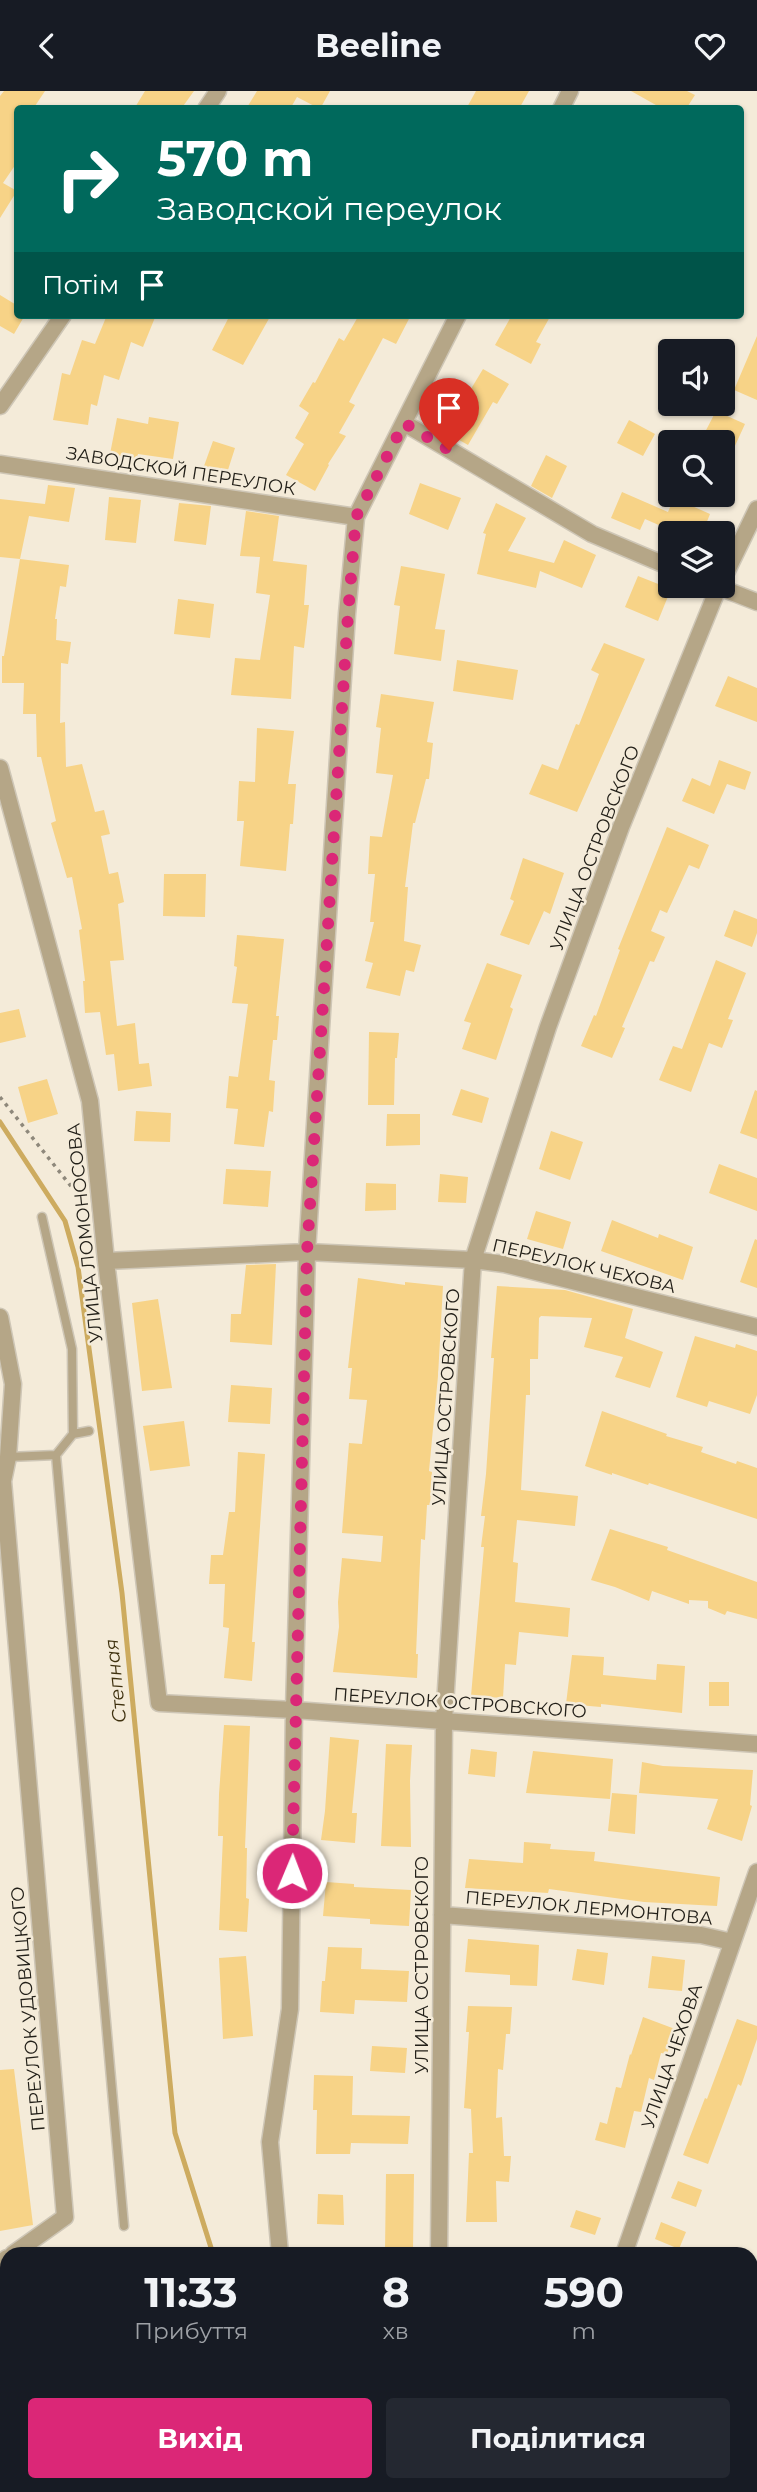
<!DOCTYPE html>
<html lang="uk">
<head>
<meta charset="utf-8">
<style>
  :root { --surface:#171b24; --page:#242831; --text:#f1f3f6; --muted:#9ea1a6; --accent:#db2777 }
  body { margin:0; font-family:Montserrat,sans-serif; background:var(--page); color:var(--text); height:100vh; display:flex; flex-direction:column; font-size:26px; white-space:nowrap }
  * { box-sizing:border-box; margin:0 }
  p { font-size:23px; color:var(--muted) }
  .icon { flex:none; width:38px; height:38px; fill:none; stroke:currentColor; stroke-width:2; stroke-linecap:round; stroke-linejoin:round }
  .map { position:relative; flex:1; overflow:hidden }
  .details { position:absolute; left:0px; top:2156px; width:758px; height:245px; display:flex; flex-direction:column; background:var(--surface); border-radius:21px 21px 0 0; box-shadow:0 2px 5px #0004 }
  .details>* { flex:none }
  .guide { position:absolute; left:14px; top:14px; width:730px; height:214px; border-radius:7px; box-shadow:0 2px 5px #0004; background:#00695c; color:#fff; overflow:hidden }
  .controls { position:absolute; left:658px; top:248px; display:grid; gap:14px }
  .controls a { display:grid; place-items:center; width:77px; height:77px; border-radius:7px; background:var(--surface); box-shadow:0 2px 5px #0004; font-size:35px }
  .pin { position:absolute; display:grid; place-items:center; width:60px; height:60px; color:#fff; margin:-72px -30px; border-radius:50% 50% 50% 0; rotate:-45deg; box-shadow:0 0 7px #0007 }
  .pin .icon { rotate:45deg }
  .me { position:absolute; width:77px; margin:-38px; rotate:1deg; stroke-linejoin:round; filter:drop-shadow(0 0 5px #0008) }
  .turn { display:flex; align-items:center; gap:24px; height:147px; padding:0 28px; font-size:32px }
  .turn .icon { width:91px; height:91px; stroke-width:2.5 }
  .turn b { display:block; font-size:49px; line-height:60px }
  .then { display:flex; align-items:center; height:66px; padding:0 28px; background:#0003; gap:14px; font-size:26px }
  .eta { display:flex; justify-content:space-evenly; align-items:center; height:119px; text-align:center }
  .eta b { font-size:42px; font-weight:700; line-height:49px }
  .cta { display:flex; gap:14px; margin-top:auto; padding:14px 28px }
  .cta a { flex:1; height:80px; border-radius:7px; background:var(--accent); color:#fff; font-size:28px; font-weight:700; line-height:80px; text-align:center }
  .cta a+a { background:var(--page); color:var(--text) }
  header { display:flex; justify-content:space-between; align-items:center; height:91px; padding:0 28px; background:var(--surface); font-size:32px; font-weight:700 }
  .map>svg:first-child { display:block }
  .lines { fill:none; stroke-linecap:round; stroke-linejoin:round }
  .stream { stroke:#cdab5f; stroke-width:5 }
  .building { fill:#f7d387 }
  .service-casing { stroke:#cec6b6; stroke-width:11 }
  .minor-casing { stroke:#cec6b6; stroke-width:19 }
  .path { stroke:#8e887b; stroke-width:3.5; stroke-dasharray:3.5 5; stroke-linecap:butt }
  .service { stroke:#b5a687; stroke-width:8 }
  .minor { stroke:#b5a687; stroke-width:16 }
  .route { stroke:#db2777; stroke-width:12; stroke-dasharray:0 21.6 }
  .labels { text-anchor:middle; stroke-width:5; stroke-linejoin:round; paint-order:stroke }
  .street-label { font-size:18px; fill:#232019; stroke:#f4ebd9 }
  .water-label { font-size:19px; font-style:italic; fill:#3f310f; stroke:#f4ebd9 }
</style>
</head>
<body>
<header><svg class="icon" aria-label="back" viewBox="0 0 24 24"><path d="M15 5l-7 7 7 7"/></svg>Beeline<svg class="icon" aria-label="heart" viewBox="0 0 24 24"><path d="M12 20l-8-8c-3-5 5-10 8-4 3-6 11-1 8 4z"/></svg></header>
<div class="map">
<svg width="757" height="2401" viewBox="0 0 757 2401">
  <rect width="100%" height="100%" fill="#f4ebd9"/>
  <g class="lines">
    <path class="stream" d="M0 1031 65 1130 78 1176 122 1502 175 2042 213 2163
      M261 2394 262 2401"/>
  </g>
  <path class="building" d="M4 0H45L33 18H18V70L3 92 17 100 0 127V5Z
    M145 0H194L181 18H134Z
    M257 0H330L320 18 297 6 290 18H246Z
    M476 0H529L519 18H466Z
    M631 0H687L695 4 686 18H663Z
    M0 204 18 215V224H25L14 243 0 235Z
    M107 224H156L143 256 131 251 119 289 104 284 97 315 91 313 88 334 53 329 62 282 70 284 82 249 95 253Z
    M230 224H271L243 274 212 259Z
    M359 224H411L396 253 383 247 349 311 355 314 339 342 346 345 328 373 329 374 315 400 286 384 304 353 295 347 309 322 299 315 313 291 315 292 339 247 344 250Z
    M512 224H551L536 251 541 253 531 273 495 254Z
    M757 245V309L734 299Z
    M483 278 509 293 497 313 493 311 468 354 445 341Z
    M716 320 745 333 723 381V352L703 345Z
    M149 326 179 331 173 368 138 363 137 368 110 363 117 327 148 333Z
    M629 329 655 343 643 365 617 352Z
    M213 350 235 357 227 382 204 375Z
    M546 364 567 375 552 407 531 395Z
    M420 392 461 407 448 439 409 423Z
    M48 394 75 397 69 431 29 425 20 468 0 466V408L45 413Z
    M622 401 668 421 674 407 710 423 702 443H679L645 428 640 439 611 427Z
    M109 406 141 409 136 452 105 449Z
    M179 412 211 415 206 454 174 450Z
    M496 412 526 427 508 460 554 472 564 449 596 464 582 497 540 480 536 497 477 483 486 443 483 442Z
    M246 420 279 425 273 470 307 474 304 514H309L304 557 294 555 291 608 231 604 235 567 260 569 270 504 256 502 260 466 240 465Z
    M20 468 69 474 66 496 60 495 55 528H57L56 549 71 551 68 573 61 572 60 632 65 631 66 676 82 673 95 721 104 719 110 743 101 745 109 783 118 781 124 811 118 813 124 869 110 870 117 935 135 932 139 973 149 972 152 995 118 1000 114 963 106 964 100 921 85 922 83 890H85L79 839 82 838 72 786 67 787 51 732 56 730 41 666H37L36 623H23L24 592H2V565H4Z
    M401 475 445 483 435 538 445 539 441 570 394 563 400 515 394 514Z
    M638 485 671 498 658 530 625 516Z
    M178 508 214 513 210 547 174 543Z
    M604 552 645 568 577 721 529 703 542 673 558 679 576 633 579 634 599 583 591 579Z
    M457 569 518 579 513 609 453 600Z
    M728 585 757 597V631L715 615Z
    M381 603 434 611 427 651 433 652 429 688H426L415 732H413L405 796H408L404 850 421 854 414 881 406 879 400 905 366 897 373 872 365 870 374 831H370L375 783H368L370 745 382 746 393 684 376 682 381 637 376 636Z
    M257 637 294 640 288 693H296L293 733H290L286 780 240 775 244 730H237L239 690 255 691Z
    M719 669 751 681 745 699 727 693 714 723 682 710 692 687 710 695Z
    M667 736 709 754 699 778 689 774 667 822 660 819 651 840 665 846 654 871 650 870 622 936 625 937 612 967 581 955 594 924 596 925 620 859 618 858Z
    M523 767 564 782 550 823 544 820 529 854 500 844 514 810 510 808Z
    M164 783H206L205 826 163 825Z
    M734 819 757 828V842L752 856 724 845Z
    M237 844 284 848 276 925H279L277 949H273L269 989 275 990 273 1021 269 1020 264 1056 234 1053 238 1018 226 1017 229 985 238 986 248 913 232 912 237 876 234 875Z
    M716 869 746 882 728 928 733 929 722 957 709 952 691 1001 659 989 673 955 682 958Z
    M487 872 522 884 510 916 513 918 496 969 462 958 471 932 464 930Z
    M19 918 26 946 0 952V922Z
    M369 941 399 942 397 967H395L394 1014H368Z
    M47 988 58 1023 28 1032 18 996Z
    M461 998 489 1007 482 1032 452 1024Z
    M755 999 757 1000V1048L740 1042Z
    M136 1020 171 1022 170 1051 134 1050Z
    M387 1023H420V1054L386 1055Z
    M551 1040 583 1051 570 1089 539 1078Z
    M719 1073 757 1087V1120L709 1102Z
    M226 1078 271 1080 268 1116 223 1113Z
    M440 1083 468 1086 466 1112 438 1111Z
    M366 1092 396 1093V1119L365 1120Z
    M536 1120 571 1131 563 1158 527 1148Z
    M612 1129 658 1147 659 1143 693 1156 683 1189 601 1160Z
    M755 1148 757 1149V1197L740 1191Z
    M276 1173 272 1254 230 1251 231 1223H241L246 1174Z
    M358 1187 405 1194V1191L443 1195 438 1285 429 1380 432 1381 430 1414H427L425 1449 421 1448 416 1563H418L417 1587 333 1581 339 1536 338 1511 342 1467 381 1471 383 1445 342 1442 349 1352 362 1353 367 1309 349 1308 352 1277H348Z
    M497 1195 565 1199 633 1218 625 1247 663 1261 650 1297 615 1286 623 1266 584 1256 592 1227 541 1225 539 1227 538 1268H530V1304H526L521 1399 578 1405 575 1435 517 1429 513 1471 518 1472 515 1511 570 1517 568 1546 519 1541 516 1574 505 1573 503 1607 471 1605 484 1456H481L485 1425H481L486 1383 494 1267H491Z
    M158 1208 172 1297 142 1300 132 1212Z
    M695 1245 735 1257 736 1253 757 1260V1304L750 1323 709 1310 707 1316 676 1306Z
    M231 1294 272 1297 270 1333 228 1331Z
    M602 1320 667 1343 666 1345 703 1356 701 1361 736 1373 737 1370 757 1377V1428L649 1392 648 1394 612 1382V1384L585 1375Z
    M184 1330 190 1375 150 1380 143 1335Z
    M238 1361 265 1363 252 1551H255L252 1590 224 1587 229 1537 223 1536 225 1493H209L211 1464H223L229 1421H235Z
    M610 1438 668 1456 667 1459 757 1491V1528L727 1520 725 1524 708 1517V1510L689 1509V1513L652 1500 649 1510 615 1496 591 1489Z
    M572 1564 604 1566 603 1584 656 1589 657 1573 685 1575 682 1622 601 1613V1616L566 1613Z
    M709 1591H729V1615H709Z
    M224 1634 250 1635 245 1757H247L246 1807 249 1808 247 1841 219 1839 223 1745H218L219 1703Z
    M330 1646 359 1649 352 1722H357L355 1752 321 1749 325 1720Z
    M386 1653 412 1654 410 1690 411 1756 381 1755Z
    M471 1658 497 1661 495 1686 468 1683Z
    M533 1660 613 1668 610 1708 526 1702Z
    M642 1671 663 1675 753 1679 750 1714 752 1715 742 1750 707 1738 718 1708 639 1702Z
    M612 1702 637 1704 635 1743 608 1740Z
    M524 1751 551 1753 550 1758 595 1761 594 1770 720 1786 717 1815 644 1811 549 1798 548 1802 465 1797 469 1768 523 1772Z
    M326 1791 354 1793V1796L411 1799 409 1835 370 1833V1828L323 1825Z
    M468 1848 539 1854 537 1895 510 1894V1884L465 1881Z
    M328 1856 362 1857 361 1878 409 1880 407 1911 355 1909 354 1923 320 1921 322 1890H325Z
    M577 1858 608 1862 604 1894 572 1889Z
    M246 1865 253 1945 223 1948 219 1867Z
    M652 1865 685 1869 682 1900 648 1897Z
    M468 1915 512 1916 510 1943H506L503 1979 498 1978 496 2027 502 2026 504 2065H511L509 2091 496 2090 497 2131H466L469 2062H473L471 2018 464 2017 469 1941H466Z
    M643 1926 675 1938 667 1963 661 1962 654 1989 649 1987 641 2021 634 2020 625 2057 595 2049 600 2031 607 2033 616 1996 621 1997 630 1963 631 1964Z
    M737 1928 757 1935V1948L741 1995 738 1993 708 2073 683 2064 705 2007 707 2008Z
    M372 1955 407 1957 405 1982 370 1980Z
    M14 1978 33 2134 0 2140V1979Z
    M314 1984 353 1985 352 2024 410 2025 408 2053 351 2052 350 2063H316L317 2019H313Z
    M386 2083H414L413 2160H385Z
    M678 2090 702 2099 696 2116 671 2107Z
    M318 2103 343 2104 344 2134 317 2133Z
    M576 2119 601 2127 595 2144 570 2136Z
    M661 2131 686 2141 679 2158 655 2148Z"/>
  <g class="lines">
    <defs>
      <path id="service" d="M42 1126 72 1258 73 1343
        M56 1364 73 1343 89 1340
        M8 1366 56 1364 124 2135"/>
      <path id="minor" d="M206 18 218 0
        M561 18 570 0
        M0 315 63 224
        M404 332 592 443 670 476
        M0 373 356 426
        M723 488 757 418
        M716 495 757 511
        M0 677 90 1010 106 1170 159 1612 294 1619 757 1653
        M106 1170 307 1161 473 1169 504 1173 757 1236
        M0 1226 13 1293 8 1366 3 1390 65 2126 13 2163
        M442 1824 701 1844 732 1851
        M280 2163 270 2051 290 1918 294 1619 307 1161 347 523 356 426 458 224
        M439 2163 444 1630 473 1169 548 936 621 736 719 495
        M624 2163 757 1781
        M0 2172 7 2167
        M300 2394V2401
        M433 2394V2401
        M541 2401 544 2394"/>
    </defs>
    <use href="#service" class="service-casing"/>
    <use href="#minor" class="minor-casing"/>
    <path class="path" d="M0 1006 74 1099 83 1100"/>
    <use href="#service" class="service"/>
    <use href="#minor" class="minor"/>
  </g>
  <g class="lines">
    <path class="route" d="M292 1782 307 1161 348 523 356 426 404 332 449 359"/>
  </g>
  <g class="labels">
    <g class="street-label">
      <text transform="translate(181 380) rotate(9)" y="6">ЗАВОДСКОЙ ПЕРЕУЛОК</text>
      <text transform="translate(595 757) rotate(-69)" y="6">УЛИЦА ОСТРОВСКОГО</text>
      <text transform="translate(85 1142) rotate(-96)" y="6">УЛИЦА ЛОМОНОСОВА</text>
      <text transform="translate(584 1175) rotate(13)" y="6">ПЕРЕУЛОК ЧЕХОВА</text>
      <text transform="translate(446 1306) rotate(-86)" y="6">УЛИЦА ОСТРОВСКОГО</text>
      <text transform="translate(460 1612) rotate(4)" y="6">ПЕРЕУЛОК ОСТРОВСКОГО</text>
      <text transform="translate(589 1817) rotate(5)" y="6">ПЕРЕУЛОК ЛЕРМОНТОВА</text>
      <text transform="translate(422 1874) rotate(-90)" y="6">УЛИЦА ОСТРОВСКОГО</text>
      <text transform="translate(28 1918) rotate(-95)" y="6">ПЕРЕУЛОК УДОВИЦКОГО</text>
      <text transform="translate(672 1965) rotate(-71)" y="6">УЛИЦА ЧЕХОВА</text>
    </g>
    <g class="water-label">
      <text transform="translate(115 1590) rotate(-96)" y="7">Степная</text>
    </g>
  </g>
</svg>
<div class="controls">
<a><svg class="icon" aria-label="sound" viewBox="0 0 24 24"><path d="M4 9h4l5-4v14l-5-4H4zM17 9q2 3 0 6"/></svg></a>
<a><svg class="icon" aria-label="search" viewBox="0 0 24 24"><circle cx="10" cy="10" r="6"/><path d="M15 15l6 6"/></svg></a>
<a><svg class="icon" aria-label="layers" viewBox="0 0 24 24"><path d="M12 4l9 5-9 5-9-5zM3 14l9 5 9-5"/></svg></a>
</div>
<div class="pin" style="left:449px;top:359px;background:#d93025"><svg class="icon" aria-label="arrive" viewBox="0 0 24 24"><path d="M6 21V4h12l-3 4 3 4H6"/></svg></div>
<svg class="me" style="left:292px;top:1782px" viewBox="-20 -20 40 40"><circle r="17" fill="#db2777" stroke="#fff" stroke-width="3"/><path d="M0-11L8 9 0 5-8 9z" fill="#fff"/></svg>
<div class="guide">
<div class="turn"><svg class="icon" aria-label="right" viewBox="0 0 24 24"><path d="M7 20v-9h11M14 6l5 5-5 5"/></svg><div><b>570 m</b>Заводской переулок</div></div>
<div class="then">Потім<svg class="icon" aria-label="arrive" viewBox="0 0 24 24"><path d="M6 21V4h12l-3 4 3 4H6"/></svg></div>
</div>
<section class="details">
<div class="eta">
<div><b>11:33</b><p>Прибуття</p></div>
<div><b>8</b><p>хв</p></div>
<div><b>590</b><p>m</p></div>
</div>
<div class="cta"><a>Вихід</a><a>Поділитися</a></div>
</section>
</div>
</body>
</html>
